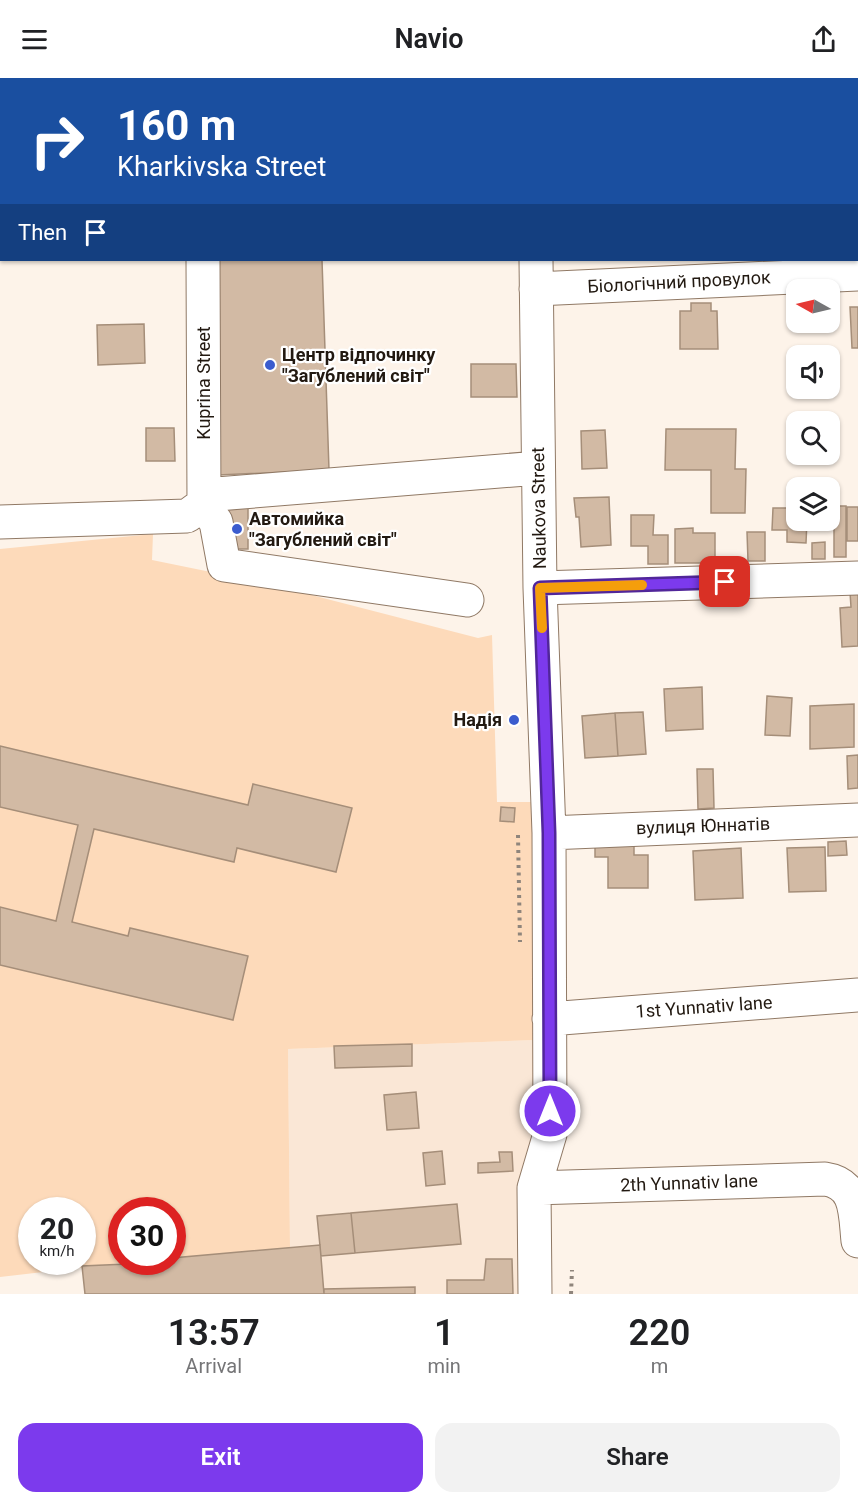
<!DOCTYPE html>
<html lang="en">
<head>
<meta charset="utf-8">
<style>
  :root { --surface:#fff; --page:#f2f2f2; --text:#202124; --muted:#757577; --accent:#7c3aed }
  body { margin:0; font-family:Roboto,sans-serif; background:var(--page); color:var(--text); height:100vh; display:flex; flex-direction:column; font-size:22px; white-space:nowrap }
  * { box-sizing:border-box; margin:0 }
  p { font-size:20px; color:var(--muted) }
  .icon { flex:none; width:33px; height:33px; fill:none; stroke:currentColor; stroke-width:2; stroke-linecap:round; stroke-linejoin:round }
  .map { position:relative; height:1216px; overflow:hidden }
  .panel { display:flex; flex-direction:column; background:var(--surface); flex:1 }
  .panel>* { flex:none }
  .guide { position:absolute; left:0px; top:0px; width:858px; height:183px; box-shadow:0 2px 4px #0004; background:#1a4fa0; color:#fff; overflow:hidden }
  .needle { width:39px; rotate:278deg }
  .fabs { position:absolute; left:786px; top:201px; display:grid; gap:12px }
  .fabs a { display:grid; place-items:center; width:54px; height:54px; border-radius:12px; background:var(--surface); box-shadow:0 2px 4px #0004; font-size:30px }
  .speed { position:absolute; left:18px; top:1119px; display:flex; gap:12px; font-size:30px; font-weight:700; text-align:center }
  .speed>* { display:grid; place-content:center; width:78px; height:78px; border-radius:50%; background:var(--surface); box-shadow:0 2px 4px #0004; line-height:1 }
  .speed small { font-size:15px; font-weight:400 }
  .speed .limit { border:9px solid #d22; background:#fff; color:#111 }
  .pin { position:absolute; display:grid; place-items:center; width:51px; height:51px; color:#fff; margin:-26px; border-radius:12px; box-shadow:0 3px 9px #0006 }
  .me { position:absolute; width:66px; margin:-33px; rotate:0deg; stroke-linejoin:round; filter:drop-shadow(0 0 4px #0008) }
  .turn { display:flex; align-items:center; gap:21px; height:126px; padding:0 18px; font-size:27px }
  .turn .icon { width:78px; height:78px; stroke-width:2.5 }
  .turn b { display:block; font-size:42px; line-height:51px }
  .then { display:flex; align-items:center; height:57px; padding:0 18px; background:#0003; gap:12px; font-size:22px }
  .eta { display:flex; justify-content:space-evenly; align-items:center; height:102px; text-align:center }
  .eta b { font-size:36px; font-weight:600; line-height:42px }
  .cta { display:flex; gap:12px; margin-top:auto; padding:12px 18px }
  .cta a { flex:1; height:69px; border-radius:18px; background:var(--accent); color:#fff; font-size:24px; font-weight:600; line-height:69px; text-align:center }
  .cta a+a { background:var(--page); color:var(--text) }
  header { display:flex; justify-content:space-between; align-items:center; height:78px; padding:0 18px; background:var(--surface); font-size:27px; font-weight:600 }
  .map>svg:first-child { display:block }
  .built { fill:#fae7d6 }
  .green { fill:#fddaba; fill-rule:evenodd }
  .building { fill:#d2baa4; stroke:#a58e79; stroke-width:1.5 }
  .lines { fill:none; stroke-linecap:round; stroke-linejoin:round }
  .minor-casing { stroke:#907965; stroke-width:35 }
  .path { stroke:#8f857c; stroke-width:4; stroke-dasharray:3 4.5; stroke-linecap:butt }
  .minor { stroke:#fff; stroke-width:33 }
  .route-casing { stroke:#51269a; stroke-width:15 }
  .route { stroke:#7c3aed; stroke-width:10 }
  .slow { stroke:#f59e0b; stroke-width:10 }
  .poi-dot { fill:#3b5cce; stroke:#fff; stroke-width:2 }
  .labels { text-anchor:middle; stroke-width:4.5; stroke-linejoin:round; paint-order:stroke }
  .street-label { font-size:18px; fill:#221911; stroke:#fff }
  .poi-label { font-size:18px; font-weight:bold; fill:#221911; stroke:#fff; text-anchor:start }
</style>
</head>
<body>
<header><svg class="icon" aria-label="menu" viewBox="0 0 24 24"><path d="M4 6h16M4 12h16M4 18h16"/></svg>Navio<svg class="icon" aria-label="share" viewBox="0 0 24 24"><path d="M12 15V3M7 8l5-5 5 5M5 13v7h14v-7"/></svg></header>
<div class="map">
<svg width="858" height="1216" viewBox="0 0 858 1216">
  <rect width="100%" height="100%" fill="#fdf3e9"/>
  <path class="built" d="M534 962 533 1216H324L320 1167 290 1170 288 971Z"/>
  <path class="green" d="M153 456 152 482 265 505 478 560 492 557 497 724H535L534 962 288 971 290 1170 173 1180 172 1132H122V1184H130L0 1199V471ZM32 1132H82V1184H32Z"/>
  <path class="building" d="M416 0H480V2H416Z
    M211 182H322L329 392 218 397Z
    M691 225H711V233H717L718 271H680V233H691Z
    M850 229H858V270H852Z
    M144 246 145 285 98 287 97 247Z
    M471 286H516L517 319H471Z
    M146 350H174L175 383H146Z
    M666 351H736L735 391H746L745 435H711V392H665Z
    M605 352 607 390 582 391 581 353Z
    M609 419 611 467 581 469 579 439H576L574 420Z
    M788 426 796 427V442H807L806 465 787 464V452H772L773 430H788Z
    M834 428H846V479H834Z
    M847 429H858V463H847Z
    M226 430H248V471H226Z
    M631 437H654L653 457H668V486H648V468H631Z
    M693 450V455H715V485H675V451Z
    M747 454H765V483H748Z
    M825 464V481H812V465Z
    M850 514H858V568L842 569 840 530 851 529Z
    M702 609 703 651 666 653 664 611Z
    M767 618 792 620 790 658 765 657Z
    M854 626V669L810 671V628Z
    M643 634 646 676 618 678 615 635Z
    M615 635 618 678 585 680 582 638Z
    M0 668 248 727 253 706 352 730 336 794 237 770 234 784 94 751 72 844 128 858 130 850 248 878 233 942 0 887V829L56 843 78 747 0 729Z
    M858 677V710L848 711 847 678Z
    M697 691H713L714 730 698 731Z
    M501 729 515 730 514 744 500 743Z
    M846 763 847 777 828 778V764Z
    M634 764V777H648V810H608V779H595V765Z
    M825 769 826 813 789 814 787 770Z
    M741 770 743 820 695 822 693 773Z
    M412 966V988L335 990 334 968Z
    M416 1014 419 1050 387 1052 384 1017Z
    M442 1073 445 1106 426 1108 423 1075Z
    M499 1074H512L513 1093 478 1095V1085L500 1084Z
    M457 1126 461 1166 355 1175 351 1135Z
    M351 1135 355 1175 321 1178 317 1138Z
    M320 1167 324 1216H85L82 1188 172 1184V1180Z
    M486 1181H512L513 1216H447V1202H484Z
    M415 1209V1216H324V1211Z"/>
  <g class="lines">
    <defs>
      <path id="minor" d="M201 0V2
        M533 0V2
        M203 182 204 428 216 444 224 487 467 522
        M536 211 858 196
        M0 444 187 438 217 416 538 390
        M540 510 858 500
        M549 755 858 742
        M549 941 858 917
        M534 1110 825 1101C858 1106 855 1136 858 1163
        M535 1216 534 1110 550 1056 549 755 540 510 536 182"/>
    </defs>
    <use href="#minor" class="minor-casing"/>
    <path class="path" d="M518 757 520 864
      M571 1216 572 1192"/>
    <use href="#minor" class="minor"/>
  </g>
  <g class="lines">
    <defs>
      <path id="route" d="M550 1033 549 755 540 510 725 504"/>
    </defs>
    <use href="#route" class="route-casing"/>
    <use href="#route" class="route"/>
    <path class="slow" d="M542 550 540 510 642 507"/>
  </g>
  <g class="poi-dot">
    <circle cx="270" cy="287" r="6"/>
    <circle cx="237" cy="451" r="6"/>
    <circle cx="514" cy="642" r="6"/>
  </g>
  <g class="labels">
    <g class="street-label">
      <text transform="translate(679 204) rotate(-3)" y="6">Біологічний провулок</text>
      <text transform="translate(204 305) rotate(-90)" y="6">Kuprina Street</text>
      <text transform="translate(539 430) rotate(-91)" y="6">Naukova Street</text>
      <text transform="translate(703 748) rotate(-2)" y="6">вулиця Юннатів</text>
      <text transform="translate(704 929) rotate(-4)" y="6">1st Yunnativ lane</text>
      <text transform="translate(689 1105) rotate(-2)" y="6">2th Yunnativ lane</text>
    </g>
    <g class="poi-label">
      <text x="282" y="283">Центр відпочинку<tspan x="282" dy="21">"Загублений світ"</tspan></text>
      <text x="249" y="447">Автомийка<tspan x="249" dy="21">"Загублений світ"</tspan></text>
      <text x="502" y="648" text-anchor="end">Надія</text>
    </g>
  </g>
</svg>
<div class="fabs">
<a><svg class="needle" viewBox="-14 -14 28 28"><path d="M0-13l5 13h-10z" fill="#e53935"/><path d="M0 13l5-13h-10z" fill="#757577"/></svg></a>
<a><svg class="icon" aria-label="sound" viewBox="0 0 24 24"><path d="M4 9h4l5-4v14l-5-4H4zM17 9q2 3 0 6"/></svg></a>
<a><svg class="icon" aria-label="search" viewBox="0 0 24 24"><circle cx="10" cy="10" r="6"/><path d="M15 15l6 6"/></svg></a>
<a><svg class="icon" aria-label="layers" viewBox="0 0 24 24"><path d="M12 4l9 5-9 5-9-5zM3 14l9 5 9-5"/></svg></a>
</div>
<div class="speed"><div>20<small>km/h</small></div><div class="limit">30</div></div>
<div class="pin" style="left:725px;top:504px;background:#d93025"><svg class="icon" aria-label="arrive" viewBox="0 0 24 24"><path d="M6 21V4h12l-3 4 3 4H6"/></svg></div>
<svg class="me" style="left:550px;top:1033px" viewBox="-20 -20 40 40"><circle r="17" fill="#7c3aed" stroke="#fff" stroke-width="3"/><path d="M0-11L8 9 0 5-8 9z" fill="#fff"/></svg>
<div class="guide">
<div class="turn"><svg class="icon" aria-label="right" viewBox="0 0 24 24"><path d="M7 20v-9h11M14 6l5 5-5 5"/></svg><div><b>160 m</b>Kharkivska Street</div></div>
<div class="then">Then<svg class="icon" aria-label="arrive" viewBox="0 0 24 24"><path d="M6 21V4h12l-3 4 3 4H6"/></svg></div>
</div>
</div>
<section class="panel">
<div class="eta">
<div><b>13:57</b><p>Arrival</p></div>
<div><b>1</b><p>min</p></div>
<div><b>220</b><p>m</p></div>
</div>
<div class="cta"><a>Exit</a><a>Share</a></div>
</section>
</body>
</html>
